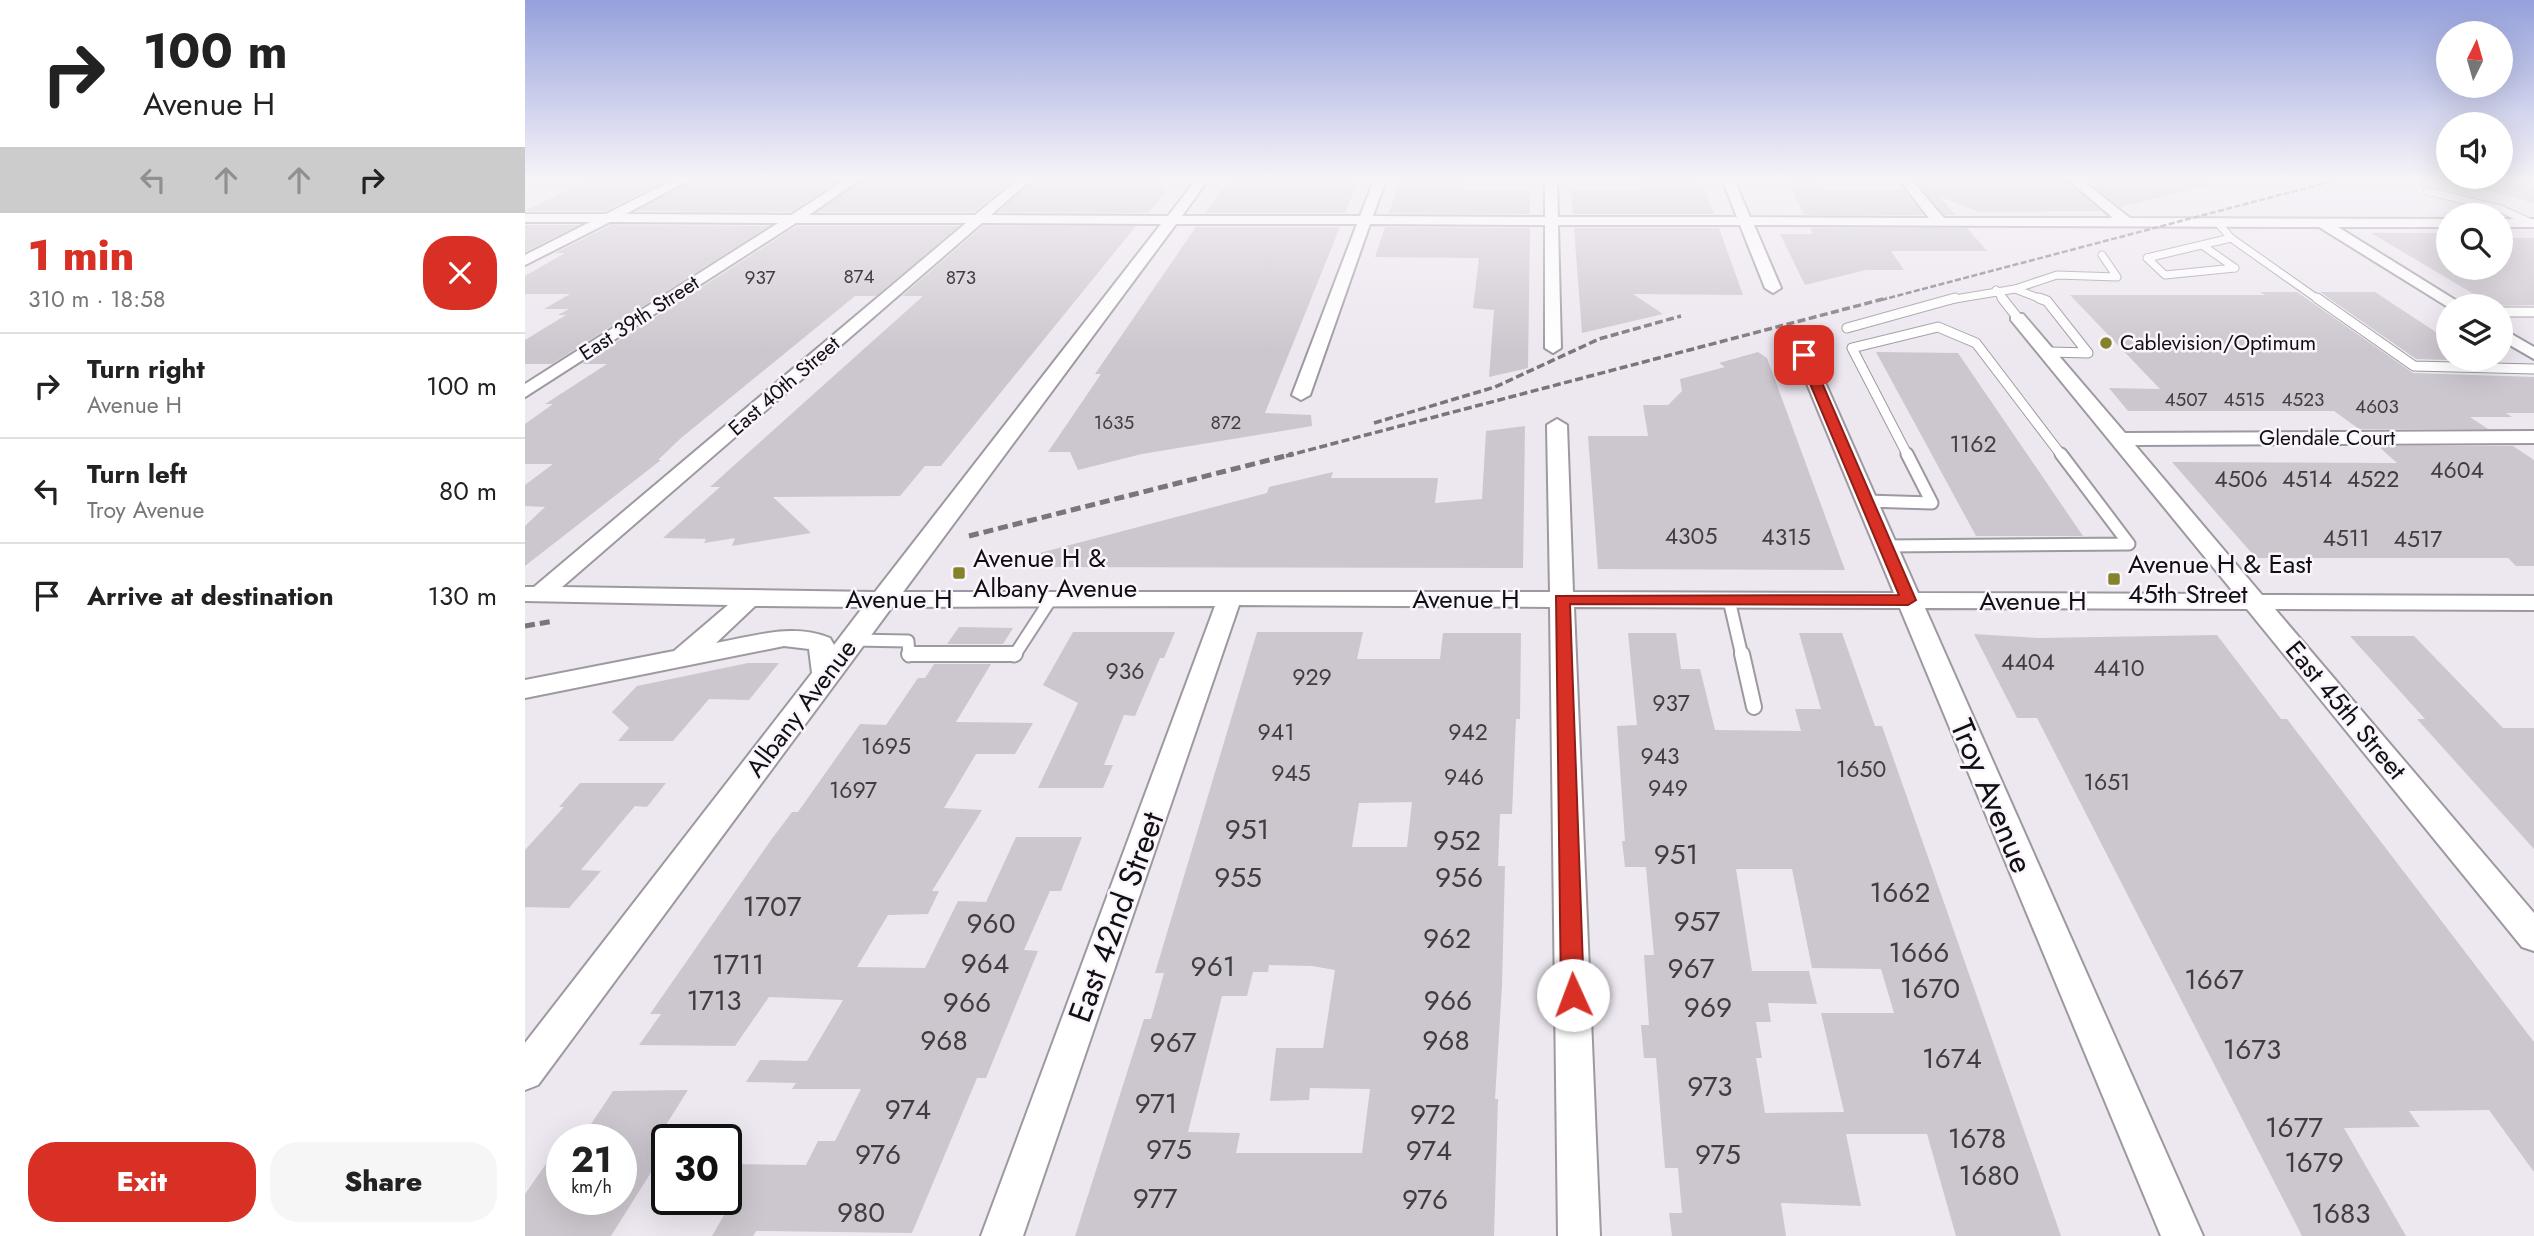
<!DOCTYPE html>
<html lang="en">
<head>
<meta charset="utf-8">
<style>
  :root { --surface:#fff; --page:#f6f6f6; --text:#222; --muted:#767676; --line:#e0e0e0; --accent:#d93025 }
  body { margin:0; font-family:Jost,sans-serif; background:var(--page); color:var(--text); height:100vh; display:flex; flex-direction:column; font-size:26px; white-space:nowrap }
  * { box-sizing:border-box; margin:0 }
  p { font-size:23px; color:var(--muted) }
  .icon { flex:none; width:38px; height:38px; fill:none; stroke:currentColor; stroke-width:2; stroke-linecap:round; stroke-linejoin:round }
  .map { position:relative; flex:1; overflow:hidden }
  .sheet { display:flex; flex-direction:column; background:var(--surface); width:525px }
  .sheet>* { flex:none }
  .hud { background:#fff; color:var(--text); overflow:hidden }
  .needle { width:46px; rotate:5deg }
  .buttons { position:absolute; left:1911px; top:21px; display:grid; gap:14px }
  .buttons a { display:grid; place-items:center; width:77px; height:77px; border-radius:50%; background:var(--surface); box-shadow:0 7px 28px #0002; font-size:35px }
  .speed { position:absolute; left:21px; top:1124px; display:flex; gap:14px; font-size:35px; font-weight:700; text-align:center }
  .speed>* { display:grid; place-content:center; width:91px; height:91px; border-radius:50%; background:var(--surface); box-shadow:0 7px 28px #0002; line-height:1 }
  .speed small { font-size:18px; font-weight:400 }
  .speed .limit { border:4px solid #111; border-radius:10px; background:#fff; color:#111 }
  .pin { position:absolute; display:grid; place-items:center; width:60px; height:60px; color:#fff; margin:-30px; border-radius:14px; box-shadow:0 4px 10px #0006 }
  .me { position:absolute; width:77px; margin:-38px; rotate:358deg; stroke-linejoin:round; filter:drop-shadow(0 0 5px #0008) }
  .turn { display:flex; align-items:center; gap:24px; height:147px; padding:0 28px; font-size:32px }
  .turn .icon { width:91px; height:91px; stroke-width:2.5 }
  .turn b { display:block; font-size:49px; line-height:60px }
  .lanes { display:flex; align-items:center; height:66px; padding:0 28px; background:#0003; justify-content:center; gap:35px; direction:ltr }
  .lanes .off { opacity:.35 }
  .round { display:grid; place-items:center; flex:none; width:74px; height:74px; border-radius:28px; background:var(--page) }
  .head { display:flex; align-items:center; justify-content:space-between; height:119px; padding:0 28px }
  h1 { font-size:42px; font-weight:800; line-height:52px; color:var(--accent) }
  .button { display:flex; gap:14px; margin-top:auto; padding:14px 28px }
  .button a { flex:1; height:80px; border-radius:28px; background:var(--accent); color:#fff; font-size:28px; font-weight:800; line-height:80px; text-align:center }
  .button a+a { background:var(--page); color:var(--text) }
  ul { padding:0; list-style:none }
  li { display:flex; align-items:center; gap:21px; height:105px; padding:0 28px; border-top:2px solid var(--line) }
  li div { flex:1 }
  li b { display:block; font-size:26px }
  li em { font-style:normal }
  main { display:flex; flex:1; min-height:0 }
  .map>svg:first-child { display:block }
  .building { fill:#ccc7ce; fill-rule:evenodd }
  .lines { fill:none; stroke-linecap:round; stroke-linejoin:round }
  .lane-far3-casing { stroke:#9e99a0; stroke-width:9 }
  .lane-far2-casing { stroke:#9e99a0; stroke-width:11 }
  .lane-far1-casing { stroke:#9e99a0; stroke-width:15 }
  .lane-casing { stroke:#9e99a0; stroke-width:18 }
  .street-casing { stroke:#9e99a0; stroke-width:4 }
  .lane-far3 { stroke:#fff; stroke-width:7 }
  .lane-far2 { stroke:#fff; stroke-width:9 }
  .lane-far1 { stroke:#fff; stroke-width:11 }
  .lane { stroke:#fff; stroke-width:14 }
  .street { fill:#fff; fill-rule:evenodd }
  .rail-far2 { stroke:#797579; stroke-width:2.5; stroke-dasharray:6 2.5; stroke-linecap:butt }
  .rail-far1 { stroke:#797579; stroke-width:3.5; stroke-dasharray:8 3.5; stroke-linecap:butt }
  .rail { stroke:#797579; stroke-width:5; stroke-dasharray:10 5; stroke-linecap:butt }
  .route { fill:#d93025; stroke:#8d1f18; stroke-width:2 }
  .poi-dot { fill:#84822b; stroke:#faf4fc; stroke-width:2.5 }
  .labels { text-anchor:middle; stroke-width:5; stroke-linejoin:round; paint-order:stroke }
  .far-number-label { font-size:19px; fill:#403d40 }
  .far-street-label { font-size:21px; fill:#110f11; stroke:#faf4fc }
  .far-poi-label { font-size:21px; fill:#110f11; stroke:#faf4fc; text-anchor:start }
  .number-label { font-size:23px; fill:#403d40 }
  .poi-label { font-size:26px; fill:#110f11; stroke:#faf4fc; text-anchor:start }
  .street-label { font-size:26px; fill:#110f11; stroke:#faf4fc }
  .near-number-label { font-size:28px; fill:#403d40 }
  .near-street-label { font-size:32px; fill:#110f11; stroke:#faf4fc }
</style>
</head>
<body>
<main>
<section class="sheet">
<div class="hud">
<div class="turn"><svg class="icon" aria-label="right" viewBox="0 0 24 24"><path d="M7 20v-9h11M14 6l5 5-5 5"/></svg><div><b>100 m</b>Avenue H</div></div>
<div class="lanes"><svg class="icon off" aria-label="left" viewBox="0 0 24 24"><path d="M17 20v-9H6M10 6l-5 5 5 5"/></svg><svg class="icon off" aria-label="ahead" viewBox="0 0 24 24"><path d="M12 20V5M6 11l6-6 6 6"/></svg><svg class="icon off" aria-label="ahead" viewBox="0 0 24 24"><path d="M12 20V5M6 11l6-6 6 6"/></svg><svg class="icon" aria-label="right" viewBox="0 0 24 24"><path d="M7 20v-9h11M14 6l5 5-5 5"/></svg></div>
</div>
<div class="head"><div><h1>1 min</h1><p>310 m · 18:58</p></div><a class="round" style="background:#d93025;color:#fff"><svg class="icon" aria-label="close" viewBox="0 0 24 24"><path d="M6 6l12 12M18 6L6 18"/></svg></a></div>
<ul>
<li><svg class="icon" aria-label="right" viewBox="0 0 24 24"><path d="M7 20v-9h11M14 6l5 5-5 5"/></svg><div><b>Turn right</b><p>Avenue H</p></div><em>100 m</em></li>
<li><svg class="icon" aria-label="left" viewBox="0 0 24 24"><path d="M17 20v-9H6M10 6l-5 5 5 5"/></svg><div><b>Turn left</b><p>Troy Avenue</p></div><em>80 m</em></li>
<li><svg class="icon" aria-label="arrive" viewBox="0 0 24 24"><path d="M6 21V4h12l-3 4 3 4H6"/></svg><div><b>Arrive at destination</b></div><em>130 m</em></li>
</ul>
<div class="button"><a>Exit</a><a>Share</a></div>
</section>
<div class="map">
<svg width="2009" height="1236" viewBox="0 0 2009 1236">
  <rect width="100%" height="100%" fill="#ede7ef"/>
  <path class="building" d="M69 177H149L80 211H0Z
    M171 177H320L265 212 111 211Z
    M342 177H492L449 212H292Z
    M511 177H645L634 189H643L623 213 473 212Z
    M706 177H835L820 213H680Z
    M876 177H940L938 190H1005V214L864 213Z
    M1111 177H1175L1189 214H1048L1046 190H1114Z
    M1261 177H1293L1301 190H1378L1399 215H1279Z
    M1474 177H1538L1576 211 1455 212 1415 197 1431 215H1420L1389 179H1477Z
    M1557 177H1682L1683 186 1595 207Z
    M1941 177H2009V203L1940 185Z
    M0 225H54L0 252Z
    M86 225 244 226 27 364H0V340L41 315H33L44 309H19L45 294H0V276L40 253H30Z
    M272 226H434L351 296H330L156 438 133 460H136L0 566V526L20 507 0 506V485L28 464H0V424L28 404H20L82 364H57Z
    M458 226H611L416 466H400L375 496 248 497 286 533 207 546 210 538 179 543 181 539 138 538 195 487H185L398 296H377Z
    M671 227H815L740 413 786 415 787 426 617 454 553 470 545 452H523L576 374H570Z
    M860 227 1005 228 1003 368 964 377 969 310 948 308 954 258 850 257Z
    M1049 228H1194L1218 295 1108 294 1138 314 1057 333Z
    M1285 228H1442L1462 251H1366L1379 270H1341L1280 285 1255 234H1288Z
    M1846 233H1923V268H1976V238H2009V305L1969 306Z
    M1735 292H1772L1888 373 2009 377V413H1981L1987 417H1945L1963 429H1834L1809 411H1603L1584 388 1635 389 1545 295H1740Z
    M1795 292H1850L1923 340V359L1955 361 1891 359Z
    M1233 352 1242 358 1320 570 1073 569 1063 436H1123L1118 405H1143L1157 391 1155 379 1200 367 1194 363Z
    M1351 352 1433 353 1558 536H1451Z
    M1000 426 998 568 493 567 492 559 742 493 744 487 808 472 806 478H913L910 503 957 499 961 431Z
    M1853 446H1988L2009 460V566H1991L1983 558H1731L1647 462 1872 463Z
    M434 627 488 628 478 644H422Z
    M548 632H650L639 658H635L610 716 599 715 579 765H588L578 788H513L553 703 518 685Z
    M732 632H838L832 659H915L918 633H996L995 719H991L987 814H975L973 866H980L977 986 970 1099H973L969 1236H550L619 1019H626L639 973H630ZM887 802 882 847H827L834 803ZM744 965 787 966 810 970 798 1048H751L745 1101 784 1100 785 1088 845 1089 837 1153H711L715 1133 663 1132 697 996H722L728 972H743Z
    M1103 633H1151L1156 669H1175L1190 730 1276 731 1270 709H1296L1274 633H1317L1350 726H1357L1536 1236H1431L1402 1134H1321L1336 1206 1256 1203 1261 1236H1147L1144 1213H1157L1153 1168H1140L1131 1058H1119L1116 1025H1124L1119 955H1129L1121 867H1100L1097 841H1100L1092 726 1112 725ZM1211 869H1267L1287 968 1356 969 1369 1013H1296L1319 1112 1240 1113 1231 1058H1237L1231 1022H1246L1243 1003 1292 1004 1284 971H1227Z
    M1449 634 1513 638 1692 635 1756 719H1762L2009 1042V1172L1964 1110 1884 1111 1895 1127 1819 1128 1881 1236H1777L1512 718H1492Z
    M1825 636H1889L1978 728H2009V849L1892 719H1900Z
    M223 663H254L224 700 184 699 148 741H93L104 728 87 712 112 686Z
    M409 664H466L431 722 508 723 490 754H451L419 808 457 810 407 891H414L403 914 363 915 332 967 400 968 433 901 461 902 491 837H557L536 891H525L499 950 513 951 461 1078H452L387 1233 231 1231 228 1236H187L214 1189H201V1164L281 1165 293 1141H310L336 1089H267L271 1083 221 1082 235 1060 282 1061 318 1000 244 997 210 1046 114 1045 136 1014H125L246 840 267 812H273L335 724 361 725 393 678H400Z
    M55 783H141L122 807 110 806 56 870 76 871 44 908 0 907V850L39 807H34Z
    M163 1090 134 1136H142V1166H130L86 1236H0V1194L37 1141V1199H96V1139H56L88 1091Z"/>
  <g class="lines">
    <defs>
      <path id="lane-far3" d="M1902 191 1976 209 2006 223
        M1706 238 1794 300
        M1677 245 1710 268
        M1622 258 1706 238 1692 222
        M1622 258 1640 275 1710 268
        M1490 289 1519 300
        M1471 290 1479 300
        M1424 300 1490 289 1532 275 1592 277 1577 255"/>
      <path id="lane-far2" d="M1477 298 1492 317
        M1514 298 1522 301 1563 353 1524 352
        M1792 298 1889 366 2009 369
        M1976 312H2009
        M1322 328 1430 298
        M1383 456 1327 348 1413 327 1451 343 1537 456"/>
      <path id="lane-far1" d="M1341 501 1407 503 1382 454
        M1360 546 1604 544 1536 454
        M1204 600 1217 656
        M329 640 383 641 384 656
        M489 656 526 599"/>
      <path id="lane" d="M384 654H490
        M1217 654 1229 707"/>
      <path id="street" d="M154 177H169L101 214 266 215 325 177H339L284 215H450L496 177H509L466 215 643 216 673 177H685L657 216H835L850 177H862L848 216 1020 217V177H1032L1033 217H1212L1196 177H1208L1225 217 1404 218 1372 177H1384L1419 218H1588L1540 177H1553L1605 218 1923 219V227H1813L1940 306 1923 307 1794 227 1229 225 1256 288 1248 293 1240 288 1215 225H1033L1036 348 1028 353 1020 348V225L845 224 785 395 776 400 767 395 832 224H651L378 592H1025L1022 425 1032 419 1042 425 1048 592 1369 593 1270 355 1279 350 1288 355 1393 593 1710 594 1486 320V314H1498L1600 433 2009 431V443L1610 445 1737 595 2009 596V610L1750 609 2009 913V951L1997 947 1722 609 1400 608 1678 1236H1636L1375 608 1049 607 1075 1236H1033L1025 607 714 605 498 1236H456L690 606 367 607 13 1085 0 1090V1043L287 673 284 649 259 646 0 698V680L149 651 203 605 0 601V587H9L441 223H271L0 397V384L253 223 85 222 0 265V255L65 222H0V214H81ZM457 223 636 224 350 592 37 587ZM230 606 338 607 309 645 305 638C267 623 230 636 191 643Z
        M1976 219H2009V227H1976Z
        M1976 328 2009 347V359L1976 340Z"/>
    </defs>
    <use href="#lane-far3" class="lane-far3-casing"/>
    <use href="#lane-far2" class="lane-far2-casing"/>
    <use href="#lane-far1" class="lane-far1-casing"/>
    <use href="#lane" class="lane-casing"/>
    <use href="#street" class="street-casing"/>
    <use href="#lane-far3" class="lane-far3"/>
    <use href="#lane-far2" class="lane-far2"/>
    <use href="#lane-far1" class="lane-far1"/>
    <use href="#lane" class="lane"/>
    <use href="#street" class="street"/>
    <path class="rail-far2" d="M1356 300 1823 177"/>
    <path class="rail-far1" d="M849 423 970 387 1074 339 1156 316
      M761 456 1362 298"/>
    <path class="rail" d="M444 536 768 454
      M0 626 29 621"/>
  </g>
  <linearGradient id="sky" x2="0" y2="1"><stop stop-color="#95a1dc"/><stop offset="0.51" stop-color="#f7f4f8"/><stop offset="1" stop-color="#f7f4f8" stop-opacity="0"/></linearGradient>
  <rect width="2009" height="350" fill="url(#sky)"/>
  <path class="route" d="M1279 351 1285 355 1391 600 1383 605 1045 604 1059 995 1056 1002 1048 1005 1040 1002 1036 995 1031 596 1374 595 1273 355Z"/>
  <g class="poi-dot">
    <circle cx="1581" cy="343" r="7"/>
    <rect x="427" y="566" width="14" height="14" rx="3.5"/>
    <rect x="1582" y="572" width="14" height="14" rx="3.5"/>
  </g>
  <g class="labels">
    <g class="far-number-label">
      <text x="334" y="283">874</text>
      <text x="235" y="284">937</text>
      <text x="436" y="284">873</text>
      <text x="1661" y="406">4507</text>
      <text x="1719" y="406">4515</text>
      <text x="1778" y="406">4523</text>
      <text x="1852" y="413">4603</text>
      <text x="589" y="429">1635</text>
      <text x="701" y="429">872</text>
    </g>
    <g class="far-street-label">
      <text transform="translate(114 318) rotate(-33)" y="7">East 39th Street</text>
      <text transform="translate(259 386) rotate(-41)" y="7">East 40th Street</text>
      <text x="1802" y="445">Glendale Court</text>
    </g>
    <g class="far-poi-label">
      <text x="1595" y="350">Cablevision/Optimum</text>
    </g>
    <g class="number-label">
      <text x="1448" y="452">1162</text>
      <text x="1932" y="478">4604</text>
      <text x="1716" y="487">4506</text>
      <text x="1782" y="487">4514</text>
      <text x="1848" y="487">4522</text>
      <text x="1166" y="544">4305</text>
      <text x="1261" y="545">4315</text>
      <text x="1821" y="546">4511</text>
      <text x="1893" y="547">4517</text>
      <text x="1503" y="670">4404</text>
      <text x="1594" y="676">4410</text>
      <text x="600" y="679">936</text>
      <text x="787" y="685">929</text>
      <text x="1146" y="711">937</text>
      <text x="751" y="740">941</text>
      <text x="943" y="740">942</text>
      <text x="361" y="754">1695</text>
      <text x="1135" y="764">943</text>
      <text x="1336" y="777">1650</text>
      <text x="766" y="781">945</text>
      <text x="939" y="785">946</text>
      <text x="1582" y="790">1651</text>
      <text x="1143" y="796">949</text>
      <text x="328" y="798">1697</text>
    </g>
    <g class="poi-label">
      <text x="448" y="567">Avenue H &amp;<tspan x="448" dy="30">Albany Avenue</tspan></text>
      <text x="1603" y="573">Avenue H &amp; East<tspan x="1603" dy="30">45th Street</tspan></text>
    </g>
    <g class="street-label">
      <text x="374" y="608">Avenue H</text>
      <text x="941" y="608">Avenue H</text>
      <text x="1508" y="610">Avenue H</text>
      <text transform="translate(276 708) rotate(-53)" y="9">Albany Avenue</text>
      <text transform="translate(1821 710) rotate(50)" y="9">East 45th Street</text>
    </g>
    <g class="near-number-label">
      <text x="722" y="839">951</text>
      <text x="932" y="850">952</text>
      <text x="1151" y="864">951</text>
      <text x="713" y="887">955</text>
      <text x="934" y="887">956</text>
      <text x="1375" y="902">1662</text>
      <text x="247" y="916">1707</text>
      <text x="1172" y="931">957</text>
      <text x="466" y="933">960</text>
      <text x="922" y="948">962</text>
      <text x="1394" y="962">1666</text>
      <text x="460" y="973">964</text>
      <text x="213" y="974">1711</text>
      <text x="688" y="976">961</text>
      <text x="1166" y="978">967</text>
      <text x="1689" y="989">1667</text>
      <text x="1405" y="998">1670</text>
      <text x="189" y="1010">1713</text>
      <text x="923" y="1010">966</text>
      <text x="442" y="1012">966</text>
      <text x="1183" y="1017">969</text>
      <text x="419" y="1050">968</text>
      <text x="921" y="1050">968</text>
      <text x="648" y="1052">967</text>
      <text x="1727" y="1059">1673</text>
      <text x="1427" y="1068">1674</text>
      <text x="1185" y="1096">973</text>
      <text x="631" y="1113">971</text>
      <text x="383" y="1119">974</text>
      <text x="908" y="1124">972</text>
      <text x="1769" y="1137">1677</text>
      <text x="1452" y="1148">1678</text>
      <text x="644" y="1159">975</text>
      <text x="904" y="1160">974</text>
      <text x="353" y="1164">976</text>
      <text x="1193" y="1164">975</text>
      <text x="1789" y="1172">1679</text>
      <text x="1464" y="1185">1680</text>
      <text x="630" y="1208">977</text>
      <text x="900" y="1209">976</text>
      <text x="336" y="1222">980</text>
      <text x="1816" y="1223">1683</text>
    </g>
    <g class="near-street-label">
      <text transform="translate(1467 796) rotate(67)" y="11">Troy Avenue</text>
      <text transform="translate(591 917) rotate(-70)" y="11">East 42nd Street</text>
    </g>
  </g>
</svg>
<div class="buttons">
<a><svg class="needle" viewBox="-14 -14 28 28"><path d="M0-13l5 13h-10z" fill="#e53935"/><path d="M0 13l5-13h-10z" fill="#767676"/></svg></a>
<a><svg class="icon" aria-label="sound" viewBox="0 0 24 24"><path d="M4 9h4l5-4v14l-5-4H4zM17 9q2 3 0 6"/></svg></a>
<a><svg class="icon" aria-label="search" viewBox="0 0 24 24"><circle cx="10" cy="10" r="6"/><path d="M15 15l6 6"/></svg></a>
<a><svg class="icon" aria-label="layers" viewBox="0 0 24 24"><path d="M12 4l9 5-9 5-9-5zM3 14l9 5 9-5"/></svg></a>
</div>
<div class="speed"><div>21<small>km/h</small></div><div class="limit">30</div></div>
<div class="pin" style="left:1279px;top:355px;background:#d93025"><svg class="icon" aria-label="arrive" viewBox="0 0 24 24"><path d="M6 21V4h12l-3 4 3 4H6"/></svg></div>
<svg class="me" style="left:1048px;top:995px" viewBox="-20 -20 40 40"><circle r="19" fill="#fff"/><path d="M0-13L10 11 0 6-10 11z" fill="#d93025"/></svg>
</div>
</main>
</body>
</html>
